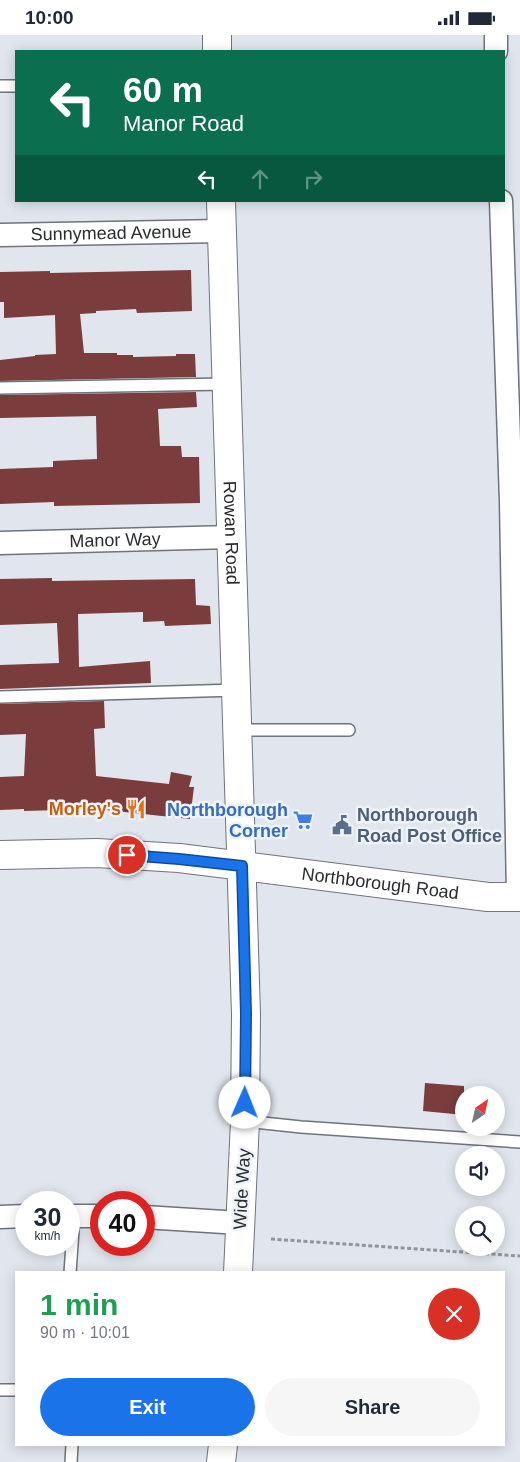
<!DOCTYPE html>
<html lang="en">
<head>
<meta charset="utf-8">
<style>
  :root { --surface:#fff; --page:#f6f6f7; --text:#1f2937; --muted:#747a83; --accent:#1a73e8 }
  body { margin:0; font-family:Arial,sans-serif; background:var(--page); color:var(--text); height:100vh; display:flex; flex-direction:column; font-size:19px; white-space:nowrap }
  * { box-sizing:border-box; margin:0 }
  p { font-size:16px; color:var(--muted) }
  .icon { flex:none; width:28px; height:28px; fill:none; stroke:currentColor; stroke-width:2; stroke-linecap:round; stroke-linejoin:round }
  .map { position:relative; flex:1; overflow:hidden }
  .sheet { position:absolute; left:15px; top:1236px; width:490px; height:175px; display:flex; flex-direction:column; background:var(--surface); border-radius:0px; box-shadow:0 2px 12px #0003 }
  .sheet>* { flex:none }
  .top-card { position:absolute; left:15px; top:15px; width:490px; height:152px; border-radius:0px; box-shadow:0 2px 12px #0003; background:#0b6e4f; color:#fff; overflow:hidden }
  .needle { width:32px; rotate:34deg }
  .tools { position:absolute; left:455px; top:1051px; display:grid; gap:10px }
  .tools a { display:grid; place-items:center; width:50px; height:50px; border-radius:50%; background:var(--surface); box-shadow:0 2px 12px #0003; font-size:25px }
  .speed { position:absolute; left:15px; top:1156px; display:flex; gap:10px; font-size:25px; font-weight:700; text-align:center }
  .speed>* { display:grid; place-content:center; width:65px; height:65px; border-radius:50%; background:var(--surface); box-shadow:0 2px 12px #0003; line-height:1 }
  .speed small { font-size:12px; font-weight:400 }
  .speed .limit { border:8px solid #d22; background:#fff; color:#111 }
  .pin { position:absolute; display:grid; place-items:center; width:42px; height:42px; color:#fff; margin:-21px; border:2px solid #fff; border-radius:50%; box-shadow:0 1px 5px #0007 }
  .me { position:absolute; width:55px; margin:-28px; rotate:1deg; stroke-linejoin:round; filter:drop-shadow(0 0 4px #0008) }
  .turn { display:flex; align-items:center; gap:18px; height:105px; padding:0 25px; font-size:22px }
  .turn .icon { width:65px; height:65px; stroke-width:2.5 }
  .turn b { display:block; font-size:35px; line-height:42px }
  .lanes { display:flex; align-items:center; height:48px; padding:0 25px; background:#0003; justify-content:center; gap:25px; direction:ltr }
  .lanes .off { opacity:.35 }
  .round { display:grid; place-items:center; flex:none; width:52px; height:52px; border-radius:26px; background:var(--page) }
  .overview { display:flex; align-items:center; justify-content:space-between; height:85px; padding:0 25px }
  h1 { font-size:30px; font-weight:800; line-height:38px; color:#1e9e55 }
  .primary-button { display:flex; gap:10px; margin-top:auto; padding:10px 25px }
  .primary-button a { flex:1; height:58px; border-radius:30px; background:var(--accent); color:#fff; font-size:20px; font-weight:800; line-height:58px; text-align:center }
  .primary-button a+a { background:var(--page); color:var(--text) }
  .status { display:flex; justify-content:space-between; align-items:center; height:35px; padding:0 25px; background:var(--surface); direction:ltr }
  .status svg { height:14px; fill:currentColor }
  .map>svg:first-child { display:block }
  .building { fill:#7b3c3d }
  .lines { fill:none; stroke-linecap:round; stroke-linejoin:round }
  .lane-casing { stroke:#6f737a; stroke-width:14 }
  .street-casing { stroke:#6f737a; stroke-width:25 }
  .secondary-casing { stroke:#6f737a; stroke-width:30 }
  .path { stroke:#91949a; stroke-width:3; stroke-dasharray:4 2.5; stroke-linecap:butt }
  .lane { stroke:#fff; stroke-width:11 }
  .street { stroke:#fff; stroke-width:22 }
  .secondary { stroke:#fff; stroke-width:28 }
  .route-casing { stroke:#114b97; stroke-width:12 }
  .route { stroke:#1a73e8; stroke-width:9 }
  .labels { text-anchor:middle; stroke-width:5; stroke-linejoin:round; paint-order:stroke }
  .street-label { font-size:18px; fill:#2b2c2f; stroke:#eef2fb }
  .food-label { font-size:18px; font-weight:bold; fill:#c56008; stroke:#eef2fb; text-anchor:end }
  .shop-label { font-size:18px; font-weight:bold; fill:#366cbe; stroke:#eef2fb; text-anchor:end }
  .service-label { font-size:18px; font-weight:bold; fill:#4e5e75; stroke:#eef2fb; text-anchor:start }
</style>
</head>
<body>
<div class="status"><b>10:00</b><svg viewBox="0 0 49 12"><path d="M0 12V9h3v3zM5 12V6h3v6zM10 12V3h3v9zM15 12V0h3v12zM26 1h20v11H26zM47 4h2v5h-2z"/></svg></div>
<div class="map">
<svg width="520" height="1427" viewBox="0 0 520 1427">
  <rect width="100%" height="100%" fill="#e1e5ed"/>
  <path class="building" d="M191 235 192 276 137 278 136 274 96 276V278L80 279 84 318H117V320H133V322L176 321V319H195L196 342 0 346V325L35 321V320L56 319 55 280 4 283V267H0V237L50 236V238Z
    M196 357 197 372 158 374 160 411H181L182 422H199L200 468 54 471V467L0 469V434L53 432V426L97 424 96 381 0 383V360Z
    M52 543V546L195 544 196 570 210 571 211 589 165 591 164 586 143 587V577L78 579 79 632 150 626 151 648 0 654V630L59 628 57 588 0 590V544Z
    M104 666 105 693 94 694 96 741 169 749 171 737 192 741 189 752H194L190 784 96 774 24 776V774L0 775V742L24 741 26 699 0 700V669Z
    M425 1048 464 1051V1080L423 1076Z"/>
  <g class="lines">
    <defs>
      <path id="lane" d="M0 51H16
        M0 353 226 349
        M0 662 236 655
        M238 695H349
        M245 1086 301 1092 520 1107
        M70 1238 74 1181
        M0 1355H16
        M71 1427 72 1410"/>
      <g id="street">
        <path d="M496 0V16"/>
        <path d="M501 166 511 466 518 861"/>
        <path id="s1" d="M0 200 222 196"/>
        <path id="s2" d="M0 508 231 502"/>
        <path d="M69 1181H101"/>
        <path d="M0 1182 26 1181"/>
        <path d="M144 1182 240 1188"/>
      </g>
      <g id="secondary">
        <path d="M217 0V16"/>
        <path id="s3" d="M221 166 246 979 245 1086 238 1238"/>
        <path id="s4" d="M0 820 97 818 179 823 488 862H520"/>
        <path d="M221 1427 223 1410"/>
      </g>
    </defs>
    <use href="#lane" class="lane-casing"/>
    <use href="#street" class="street-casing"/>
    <use href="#secondary" class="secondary-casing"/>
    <path class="path" d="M271 1204 520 1221"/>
    <use href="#lane" class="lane"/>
    <use href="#street" class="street"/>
    <use href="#secondary" class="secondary"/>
  </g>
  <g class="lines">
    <defs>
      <path id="route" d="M127 820 179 824 242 831 246 979 245 1068"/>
    </defs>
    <use href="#route" class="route-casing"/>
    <use href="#route" class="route"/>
  </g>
  <defs>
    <symbol id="restaurant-bare" viewBox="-9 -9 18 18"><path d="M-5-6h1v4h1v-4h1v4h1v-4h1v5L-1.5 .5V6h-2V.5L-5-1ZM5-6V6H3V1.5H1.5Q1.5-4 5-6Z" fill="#e8710a" stroke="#eef2fb" stroke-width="2.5" paint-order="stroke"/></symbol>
    <symbol id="supermarket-bare" viewBox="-9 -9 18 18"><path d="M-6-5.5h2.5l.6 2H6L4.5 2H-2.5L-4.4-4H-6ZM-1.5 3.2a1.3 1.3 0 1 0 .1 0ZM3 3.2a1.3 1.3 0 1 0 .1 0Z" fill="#3f7fe0" stroke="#eef2fb" stroke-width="2.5" paint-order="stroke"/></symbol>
    <symbol id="civic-bare" viewBox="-9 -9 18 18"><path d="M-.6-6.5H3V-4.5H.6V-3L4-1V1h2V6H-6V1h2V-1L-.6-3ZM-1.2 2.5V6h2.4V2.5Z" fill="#5c6f8a" stroke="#eef2fb" stroke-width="2.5" paint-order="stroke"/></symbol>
  </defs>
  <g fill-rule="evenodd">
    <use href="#restaurant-bare" x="122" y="760" width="28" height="28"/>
    <use href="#supermarket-bare" x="289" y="771" width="28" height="28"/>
    <use href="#civic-bare" x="328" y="776" width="28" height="28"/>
  </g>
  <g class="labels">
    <g class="street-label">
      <text dy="6" stroke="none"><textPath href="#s1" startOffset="111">Sunnymead Avenue</textPath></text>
      <text dy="6" stroke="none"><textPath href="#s3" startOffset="332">Rowan Road</textPath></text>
      <text dy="6" stroke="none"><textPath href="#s2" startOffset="115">Manor Way</textPath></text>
      <text dy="6" stroke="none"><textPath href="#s4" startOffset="382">Northborough Road</textPath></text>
      <text transform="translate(242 1154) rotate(-87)" y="6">Wide Way</text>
    </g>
    <g class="food-label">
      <text x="121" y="780">Morley's</text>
    </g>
    <g class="shop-label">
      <text x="288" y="781">Northborough<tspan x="288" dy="21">Corner</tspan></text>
    </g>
    <g class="service-label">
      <text x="357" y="786">Northborough<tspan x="357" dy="21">Road Post Office</tspan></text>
    </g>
  </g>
</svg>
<div class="tools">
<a><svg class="needle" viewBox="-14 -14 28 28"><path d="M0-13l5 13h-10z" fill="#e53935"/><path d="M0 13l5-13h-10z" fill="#747a83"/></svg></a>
<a><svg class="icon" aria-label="sound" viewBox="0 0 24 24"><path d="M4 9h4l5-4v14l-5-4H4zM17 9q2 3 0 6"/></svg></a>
<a><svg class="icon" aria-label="search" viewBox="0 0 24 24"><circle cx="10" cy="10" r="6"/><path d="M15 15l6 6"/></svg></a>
</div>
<div class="speed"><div>30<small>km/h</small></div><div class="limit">40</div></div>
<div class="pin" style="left:127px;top:820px;background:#d93025"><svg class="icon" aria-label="arrive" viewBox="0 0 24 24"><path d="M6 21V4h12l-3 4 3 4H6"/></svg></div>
<svg class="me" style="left:245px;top:1068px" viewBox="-20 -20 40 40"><circle r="19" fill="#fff"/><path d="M0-13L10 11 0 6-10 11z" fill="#1a73e8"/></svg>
<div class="top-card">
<div class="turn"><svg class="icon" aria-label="left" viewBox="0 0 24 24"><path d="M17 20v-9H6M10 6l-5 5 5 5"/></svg><div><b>60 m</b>Manor Road</div></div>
<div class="lanes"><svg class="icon" aria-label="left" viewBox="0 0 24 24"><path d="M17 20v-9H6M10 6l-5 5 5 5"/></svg><svg class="icon off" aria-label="ahead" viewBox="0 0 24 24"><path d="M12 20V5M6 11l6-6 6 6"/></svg><svg class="icon off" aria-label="right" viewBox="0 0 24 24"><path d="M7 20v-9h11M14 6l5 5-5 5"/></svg></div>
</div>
<section class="sheet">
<div class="overview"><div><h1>1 min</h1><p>90 m · 10:01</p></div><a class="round" style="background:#d93025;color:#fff"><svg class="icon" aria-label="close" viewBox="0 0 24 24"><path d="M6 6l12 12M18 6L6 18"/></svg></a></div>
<div class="primary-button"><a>Exit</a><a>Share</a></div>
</section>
</div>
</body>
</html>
